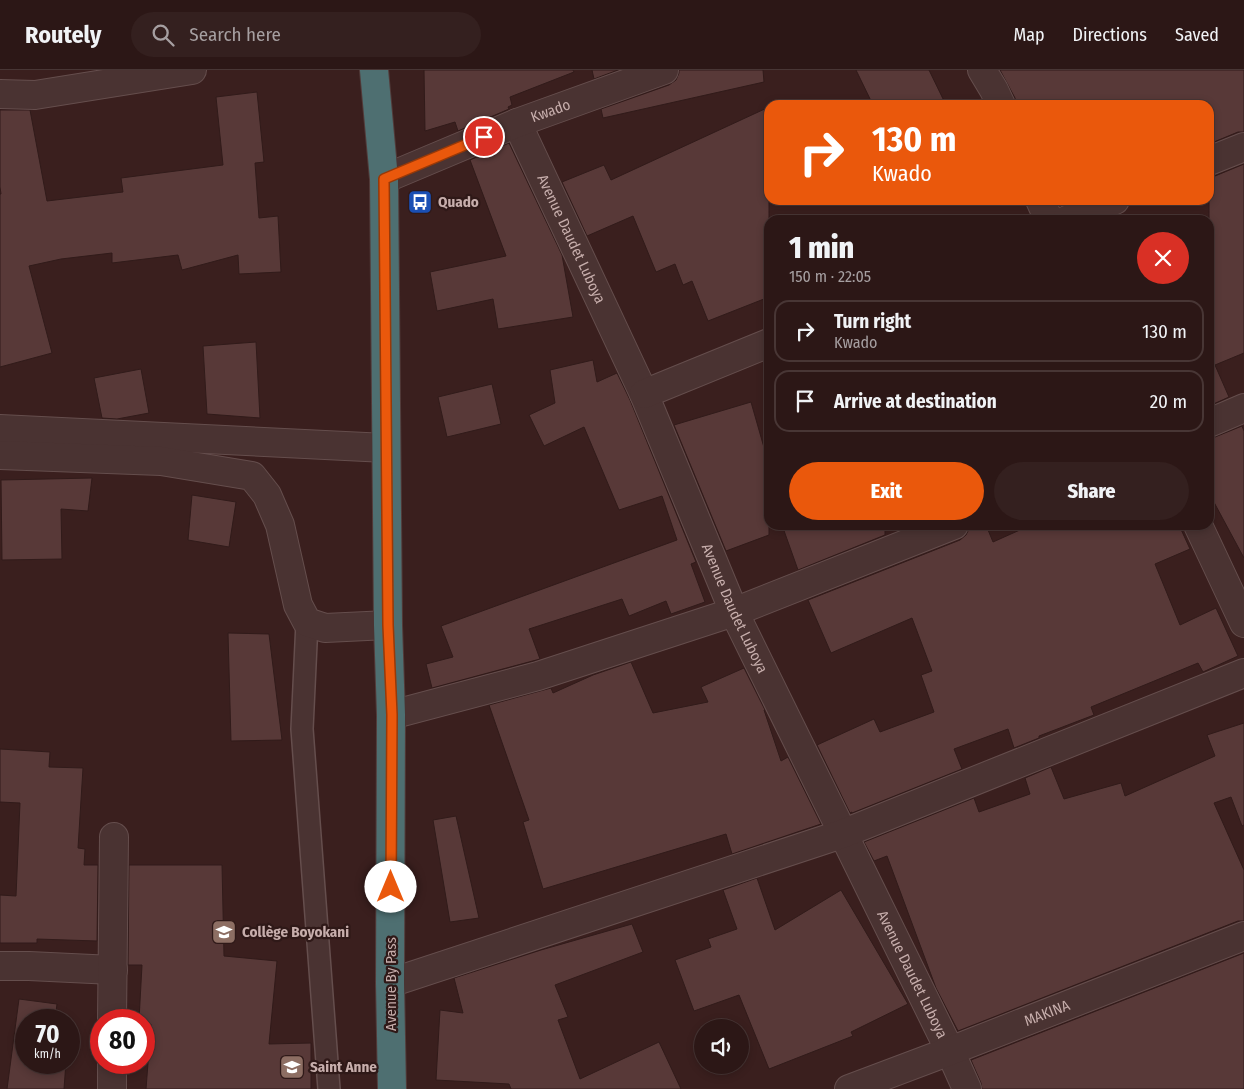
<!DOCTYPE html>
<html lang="en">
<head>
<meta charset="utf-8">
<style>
  :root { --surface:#2c1716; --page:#34201f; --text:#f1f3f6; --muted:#a69fa1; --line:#483635; --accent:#ea580c }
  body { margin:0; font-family:"Fira Sans Condensed",sans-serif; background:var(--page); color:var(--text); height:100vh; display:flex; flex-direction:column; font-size:19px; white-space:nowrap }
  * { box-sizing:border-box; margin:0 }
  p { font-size:16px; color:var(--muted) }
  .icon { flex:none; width:28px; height:28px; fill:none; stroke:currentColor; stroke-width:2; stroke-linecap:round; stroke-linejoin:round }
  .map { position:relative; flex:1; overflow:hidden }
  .details { position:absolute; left:764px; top:145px; width:450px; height:315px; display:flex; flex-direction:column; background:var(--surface); border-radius:15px; box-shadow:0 2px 8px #0003,0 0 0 1px var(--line) }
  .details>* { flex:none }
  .hud { position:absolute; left:764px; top:30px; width:450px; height:105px; border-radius:15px; box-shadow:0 2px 8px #0003,0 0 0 1px var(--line); background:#ea580c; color:#fff; overflow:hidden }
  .controls { position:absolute; left:694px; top:949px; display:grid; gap:10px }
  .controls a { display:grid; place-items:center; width:55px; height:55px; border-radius:50%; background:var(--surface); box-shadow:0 2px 8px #0003,0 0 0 1px var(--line); font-size:25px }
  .speed { position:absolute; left:15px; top:939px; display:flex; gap:10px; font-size:25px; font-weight:700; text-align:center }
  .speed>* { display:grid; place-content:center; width:65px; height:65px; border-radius:50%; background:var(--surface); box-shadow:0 2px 8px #0003,0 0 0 1px var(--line); line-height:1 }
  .speed small { font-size:12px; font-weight:400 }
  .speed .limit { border:8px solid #d22; background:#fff; color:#111 }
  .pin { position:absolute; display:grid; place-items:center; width:42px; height:42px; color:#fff; margin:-21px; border:2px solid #fff; border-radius:50%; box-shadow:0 1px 5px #0007 }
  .me { position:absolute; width:55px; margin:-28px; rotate:0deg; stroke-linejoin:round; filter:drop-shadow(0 0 4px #0008) }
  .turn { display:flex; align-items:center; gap:18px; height:105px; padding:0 25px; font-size:22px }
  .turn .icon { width:65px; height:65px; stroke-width:2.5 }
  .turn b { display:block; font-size:35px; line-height:42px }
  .round { display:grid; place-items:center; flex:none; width:52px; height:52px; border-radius:26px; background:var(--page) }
  .headline { display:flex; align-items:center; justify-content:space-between; height:85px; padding:0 25px }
  h1 { font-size:30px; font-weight:800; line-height:38px }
  .cta { display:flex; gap:10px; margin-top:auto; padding:10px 25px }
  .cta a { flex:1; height:58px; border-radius:30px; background:var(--accent); color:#fff; font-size:20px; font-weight:800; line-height:58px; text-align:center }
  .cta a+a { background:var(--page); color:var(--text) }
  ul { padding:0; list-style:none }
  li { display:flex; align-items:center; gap:15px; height:62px; margin:0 10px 8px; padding:0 15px; border:2px solid var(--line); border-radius:15px }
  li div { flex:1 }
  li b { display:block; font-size:19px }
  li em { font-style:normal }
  header { display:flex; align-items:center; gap:30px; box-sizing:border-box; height:70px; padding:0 25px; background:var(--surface); border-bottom:1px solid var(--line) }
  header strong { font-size:24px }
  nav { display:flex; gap:28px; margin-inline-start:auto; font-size:18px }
  .search { width:350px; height:45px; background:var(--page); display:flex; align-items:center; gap:12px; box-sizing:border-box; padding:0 18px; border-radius:28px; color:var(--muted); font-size:19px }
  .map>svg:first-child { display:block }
  .building { fill:#583938; stroke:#311b1a }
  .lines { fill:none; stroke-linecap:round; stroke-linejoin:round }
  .lane-casing { stroke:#654e4d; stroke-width:24 }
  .street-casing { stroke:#654e4d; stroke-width:30 }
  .highway-casing { stroke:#523b3a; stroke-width:30 }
  .lane { stroke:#4a3332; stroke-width:21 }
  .street { stroke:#4a3332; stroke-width:28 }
  .highway { stroke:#4e6f71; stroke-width:28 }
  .route-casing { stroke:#983908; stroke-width:12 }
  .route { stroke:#ea580c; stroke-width:9 }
  .labels { text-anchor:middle; stroke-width:4.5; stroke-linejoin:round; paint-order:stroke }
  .street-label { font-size:15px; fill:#c7aeac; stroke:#2f1918 }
  .poi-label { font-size:15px; font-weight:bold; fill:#c7aeac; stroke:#2f1918; text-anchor:start }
</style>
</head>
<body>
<header>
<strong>Routely</strong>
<div class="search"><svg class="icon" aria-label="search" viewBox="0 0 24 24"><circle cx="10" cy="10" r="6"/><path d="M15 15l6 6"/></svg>Search here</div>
<nav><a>Map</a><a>Directions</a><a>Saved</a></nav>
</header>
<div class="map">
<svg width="1244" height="1019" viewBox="0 0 1244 1019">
  <rect width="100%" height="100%" fill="#3a1f1e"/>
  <path class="building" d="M424 0H573L574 2 510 27 512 35 508 37 509 39 458 61 455 52 425 61Z
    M592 0H618L594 9Z
    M679 0H763L764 12 603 48 601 39 669 15 676 10 679 3Z
    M856 0H929L946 35H873Z
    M1000 0H1244V62H1238L1209 74V35H1016L1015 28Z
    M257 22 264 92 255 93 259 148 278 146 281 202 239 204 238 185 182 200 178 185 112 193V183L61 189 29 196 52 283 0 297V124H1L0 117V40H30L47 131 123 122 121 108 223 95 216 27Z
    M769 37V227L708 251 692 211 683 215 675 194 656 202 633 146 587 166 562 112 604 95 611 110Z
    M509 73 562 185 573 247 498 259 493 229 437 241 430 202 506 186 470 90Z
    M1244 94V283L1215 295 1229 327 1209 336V106H1215Z
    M256 272 260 348 207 344 203 276Z
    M593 290 597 312 617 303 630 330 696 492 691 494 705 532 671 544 666 531 629 546 622 529 529 559 540 589 432 618 426 594 453 587 441 556 677 470 662 426 619 440 584 357 544 376 529 345 555 333 550 300Z
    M141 299 149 343 117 349 102 348 94 308Z
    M492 314 501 354 447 367 438 327Z
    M751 332 769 395V465L726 481 674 355Z
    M1242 356 1244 361V488L1209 423V368L1215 367Z
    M92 408 88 441 61 439 62 489 2 490 1 410Z
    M192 425 236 432 229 477 188 470Z
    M782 455H885V465L798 500Z
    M978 455H986L993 472 1031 455H1179L1190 479 1155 494 1180 555 1216 538 1238 586 1203 602 1198 593 1091 637 1094 645 1039 666V668L1014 678 1008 659 954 679 962 699 852 743V742L850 743 817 675 874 649 880 662 934 642 921 605 932 601 912 548 831 583 808 530 960 470 966 465 969 459Z
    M228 563 269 564 282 670 231 671Z
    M631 592 653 643 708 632 701 617 744 598 765 640H764L781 691 788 687 821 754 732 784 726 764 543 819 523 752 529 750 489 635 551 618 553 623 593 605Z
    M1244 653V755L1242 756 1231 727 1214 733 1244 800V851H1238L958 961 936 918 887 786 874 791 864 772 974 728 979 742 1030 724 1025 708 1051 697 1064 729 1121 713 1125 726 1215 686 1207 665Z
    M0 679 50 682 49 697 83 698 78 778 85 779 84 795H98L97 871 37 869V873H0V825L16 826 20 733 0 732Z
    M456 746 479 848 450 852 433 750Z
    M129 795H222L224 886 277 891 269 974 311 973V1019H146L151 954 144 953V950H139L142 895H128Z
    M757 808 775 860 841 820 908 934 851 962 853 966 769 999 739 925 694 941 675 890 711 877 708 869 737 859 723 820Z
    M632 854 643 882 555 915 568 947 558 950 580 1009 659 972 681 1019H511L509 1014 436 1010 440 940 463 943 454 908 541 880Z
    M1244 883V1019H982L981 1013 971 990Z
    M19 929 57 934 55 950H26V992H66L64 1019H7Z"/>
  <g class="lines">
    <defs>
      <path id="lane" d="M307 552 302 659 329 1019"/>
      <g id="street">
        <path d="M982 0 994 20 1001 35"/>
        <path d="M0 24 35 25 192 0"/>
        <path id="s1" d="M517 53 644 324 734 542 950 981 967 1019"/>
        <path d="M1209 91 1244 77"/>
        <path id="s2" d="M384 109 517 53 664 0"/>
        <path d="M1040 130 1049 150"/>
        <path d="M1067 150 1115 130"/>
        <path d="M644 324 769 273"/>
        <path d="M1209 353 1244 338"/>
        <path d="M0 359 386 378"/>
        <path d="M0 385 161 391 252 406 267 425 280 455 298 535 307 552 325 558 388 555"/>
        <path d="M1198 455 1244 553"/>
        <path d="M391 645 538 606 734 542 954 455"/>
        <path d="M0 896H29L113 900"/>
        <path d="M390 913 842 764 1244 603"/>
        <path d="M112 950 114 767"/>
        <path d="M112 1019V992"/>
        <path id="s3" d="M849 1019 950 981 1244 866"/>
      </g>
      <path id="highway" d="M374 0 384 109 388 555 391 645 390 913 392 1019"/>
    </defs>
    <use href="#lane" class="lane-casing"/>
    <use href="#street" class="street-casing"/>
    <use href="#highway" class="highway-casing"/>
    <use href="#lane" class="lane"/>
    <use href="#street" class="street"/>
    <use href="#highway" class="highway"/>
  </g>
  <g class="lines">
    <defs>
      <path id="route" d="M391 817 392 645 388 555 384 109 484 67"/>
    </defs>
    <use href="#route" class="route-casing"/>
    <use href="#route" class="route"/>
  </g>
  <defs>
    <symbol id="bus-square" viewBox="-11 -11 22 22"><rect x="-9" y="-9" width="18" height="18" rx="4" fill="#1a4fb4" stroke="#2f1918"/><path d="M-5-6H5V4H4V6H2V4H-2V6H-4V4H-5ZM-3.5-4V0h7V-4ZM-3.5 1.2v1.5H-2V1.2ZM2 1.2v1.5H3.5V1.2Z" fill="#fff"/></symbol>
    <symbol id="school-square" viewBox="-11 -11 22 22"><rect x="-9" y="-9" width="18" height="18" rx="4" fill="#8d6e63" stroke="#2f1918"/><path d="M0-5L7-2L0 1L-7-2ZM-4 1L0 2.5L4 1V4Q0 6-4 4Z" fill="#fff"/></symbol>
  </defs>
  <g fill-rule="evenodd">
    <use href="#bus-square" x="406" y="118" width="28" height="28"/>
    <use href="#school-square" x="210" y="848" width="28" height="28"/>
    <use href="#school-square" x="278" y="983" width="28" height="28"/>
  </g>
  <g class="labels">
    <g class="street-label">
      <text dy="5" stroke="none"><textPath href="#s2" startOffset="180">Kwado</textPath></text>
      <text dy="5" stroke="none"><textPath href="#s1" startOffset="128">Avenue Daudet Luboya</textPath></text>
      <text dy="5" stroke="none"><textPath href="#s1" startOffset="532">Avenue Daudet Luboya</textPath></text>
      <text dy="5" stroke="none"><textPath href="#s1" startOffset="939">Avenue Daudet Luboya</textPath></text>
      <text transform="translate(391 914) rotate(-90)" y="5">Avenue By Pass</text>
      <text dy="5" stroke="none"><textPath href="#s3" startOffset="212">MAKINA</textPath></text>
    </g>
    <g class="poi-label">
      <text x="438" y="137">Quado</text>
      <text x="242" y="867">Collège Boyokani</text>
      <text x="310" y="1002">Saint Anne</text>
    </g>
  </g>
</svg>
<div class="controls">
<a><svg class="icon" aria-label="sound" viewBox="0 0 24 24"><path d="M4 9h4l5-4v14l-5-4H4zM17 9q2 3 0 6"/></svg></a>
</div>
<div class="speed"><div>70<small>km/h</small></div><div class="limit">80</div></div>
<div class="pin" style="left:484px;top:67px;background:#d93025"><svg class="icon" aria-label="arrive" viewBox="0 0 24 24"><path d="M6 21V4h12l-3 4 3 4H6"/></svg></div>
<svg class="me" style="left:391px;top:817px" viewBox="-20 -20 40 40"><circle r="19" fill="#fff"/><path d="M0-13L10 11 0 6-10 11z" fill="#ea580c"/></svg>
<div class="hud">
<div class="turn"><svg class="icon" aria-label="right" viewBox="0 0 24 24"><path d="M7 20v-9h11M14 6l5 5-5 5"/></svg><div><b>130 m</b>Kwado</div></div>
</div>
<section class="details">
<div class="headline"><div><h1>1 min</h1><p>150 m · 22:05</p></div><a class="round" style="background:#d93025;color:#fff"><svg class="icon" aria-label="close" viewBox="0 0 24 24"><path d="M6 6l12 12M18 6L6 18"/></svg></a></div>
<ul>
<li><svg class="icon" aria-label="right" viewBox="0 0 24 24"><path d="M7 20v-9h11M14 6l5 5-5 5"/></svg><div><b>Turn right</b><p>Kwado</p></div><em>130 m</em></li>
<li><svg class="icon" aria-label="arrive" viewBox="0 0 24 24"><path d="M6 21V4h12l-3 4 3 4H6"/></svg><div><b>Arrive at destination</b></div><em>20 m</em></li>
</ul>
<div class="cta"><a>Exit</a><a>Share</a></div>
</section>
</div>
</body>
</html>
